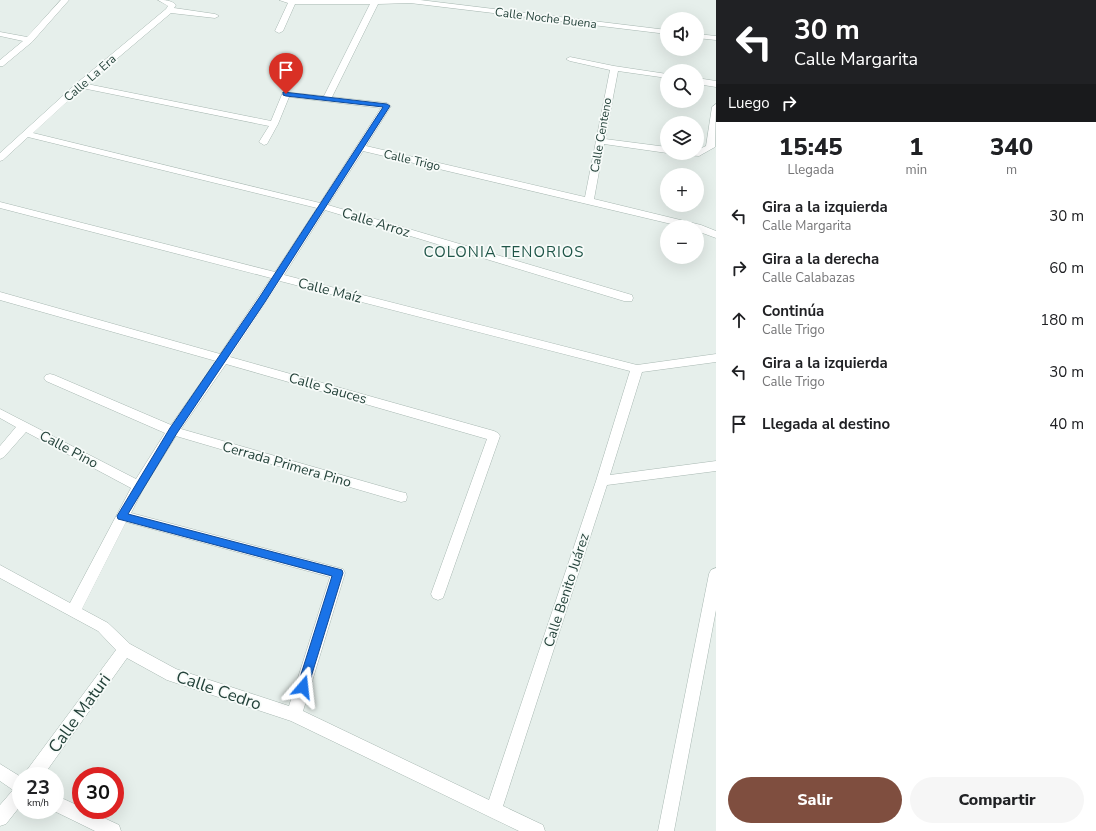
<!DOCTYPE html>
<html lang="es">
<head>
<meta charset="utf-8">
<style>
  :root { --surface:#fff; --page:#f6f6f6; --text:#202124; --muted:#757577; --accent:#7f4e3f }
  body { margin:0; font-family:"Nunito Sans",sans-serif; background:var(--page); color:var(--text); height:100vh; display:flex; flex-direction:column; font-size:15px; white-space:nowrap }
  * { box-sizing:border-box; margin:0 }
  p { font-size:13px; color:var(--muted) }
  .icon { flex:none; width:22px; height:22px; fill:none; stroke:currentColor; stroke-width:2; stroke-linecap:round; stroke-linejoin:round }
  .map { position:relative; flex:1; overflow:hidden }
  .sheet { display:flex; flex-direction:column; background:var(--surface); width:380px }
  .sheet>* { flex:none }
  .top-card { background:#202124; color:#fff; overflow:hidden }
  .buttons { position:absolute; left:660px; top:12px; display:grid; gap:8px }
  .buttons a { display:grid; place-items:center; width:44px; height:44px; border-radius:50%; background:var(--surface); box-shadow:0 4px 16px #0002; font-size:20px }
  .speed { position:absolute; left:12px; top:767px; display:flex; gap:8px; font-size:20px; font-weight:700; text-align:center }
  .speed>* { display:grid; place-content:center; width:52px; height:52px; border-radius:50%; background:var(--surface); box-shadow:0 4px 16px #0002; line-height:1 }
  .speed small { font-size:10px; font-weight:400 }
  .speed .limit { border:6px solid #d22; background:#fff; color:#111 }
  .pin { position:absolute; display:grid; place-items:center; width:34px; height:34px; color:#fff; margin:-41px -17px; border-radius:50% 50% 50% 0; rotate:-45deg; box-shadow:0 0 4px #0007 }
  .pin .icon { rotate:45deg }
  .me { position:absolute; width:44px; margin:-22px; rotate:17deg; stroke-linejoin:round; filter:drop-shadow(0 0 3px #0008) }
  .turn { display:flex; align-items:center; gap:14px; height:84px; padding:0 12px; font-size:18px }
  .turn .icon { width:52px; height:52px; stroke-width:2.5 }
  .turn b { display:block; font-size:28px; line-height:34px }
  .then { display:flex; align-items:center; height:38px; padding:0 12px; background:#0003; gap:8px; font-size:15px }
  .eta { display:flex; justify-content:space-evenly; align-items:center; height:68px; text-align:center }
  .eta b { font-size:24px; font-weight:800; line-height:28px }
  .cta { display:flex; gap:8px; margin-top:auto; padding:8px 12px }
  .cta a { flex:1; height:46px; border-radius:24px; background:var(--accent); color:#fff; font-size:16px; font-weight:800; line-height:46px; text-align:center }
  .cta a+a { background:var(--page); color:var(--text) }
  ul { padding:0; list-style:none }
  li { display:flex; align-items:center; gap:12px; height:52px; padding:0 12px }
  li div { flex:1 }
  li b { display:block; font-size:15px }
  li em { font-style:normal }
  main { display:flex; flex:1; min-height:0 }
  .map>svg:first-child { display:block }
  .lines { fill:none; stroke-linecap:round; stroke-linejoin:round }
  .street-casing { stroke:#a8b8b2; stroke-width:1 }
  .street { fill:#fff; fill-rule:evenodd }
  .route { fill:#1a73e8; stroke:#114b97 }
  .labels { text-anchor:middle; stroke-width:3.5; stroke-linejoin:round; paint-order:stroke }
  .far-street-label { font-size:12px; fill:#24423a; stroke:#f7fbf9 }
  .street-label { font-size:14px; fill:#24423a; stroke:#f7fbf9 }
  .neighbourhood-label { font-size:15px; letter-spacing:1px; fill:#1f5548; stroke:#f7fbf9 }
  .near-street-label { font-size:17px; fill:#24423a; stroke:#f7fbf9 }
</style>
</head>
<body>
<main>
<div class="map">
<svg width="716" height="831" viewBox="0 0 716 831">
  <rect width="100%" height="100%" fill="#e6efeb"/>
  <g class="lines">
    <defs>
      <path id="street" d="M61 0H69L32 42 3 66H0V60L23 41 0 36V32L27 37Z
        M158 0C165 0 171 0 176 5L174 8 215 14 219 16 215 18 171 13 87 84 271 121 283 92 324 96 370 4H295L283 31 279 33 275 31 288 3 279 0H420L667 30V34L410 3 378 4 332 97 387 103 391 106 366 146 585 197 610 70 570 61 566 59 570 57 614 66 667 74V78L618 71 605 139 667 147V153L604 144 594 199 701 225 716 231V238L697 231V227H684L363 151 328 205 632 295 633 298 632 301H624L325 210 284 275 637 365 716 354V362L642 372 610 475 716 461V471L607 485 503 806 543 825 545 831H519L291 721 167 680 127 658 43 776H25L27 770 116 650 98 631 0 578V565L70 603 131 488 26 432 4 457 0 459V446L16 427 0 418V409L136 479 165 433 46 381 44 378 46 375 50 374 54 375 171 425 216 361 0 300V292L220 354 271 278 0 208V202L275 272 317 208 28 137 3 160 0 161V153L77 83 166 9 168 6ZM82 88 269 126 259 142 264 145 267 144 278 124 289 97 381 108 320 203 33 133ZM280 281 630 371 596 481 489 800 303 711 345 573 343 569 131 513 143 489 176 436 401 502 406 501 407 497 406 493 401 492 181 429 226 364 487 439 431 594 433 598 438 600 443 598 500 436 498 433 494 431 230 357ZM126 522 330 577 289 706 176 669 130 644 108 623 82 609Z
        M697 34 716 36V40L697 38Z
        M697 78 716 81V87L697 84Z
        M716 104 715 147 699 156 687 155 685 153H697V150L706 146 712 107Z
        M716 568V610L674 831H658L709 574 711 570Z
        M0 764 21 777V805L6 824 0 826V805L13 790 0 781Z
        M55 795 81 807V810H87L119 825 121 831H95L52 810H55Z"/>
    </defs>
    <use href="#street" class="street-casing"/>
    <use href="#street" class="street"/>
  </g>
  <path class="route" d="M283 92 387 104 390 106 265 302 177 433 128 514 342 570 343 573 308 687 307 691 303 692 299 691 297 687 332 576 122 520 118 519 117 516 170 428 259 298 383 107 286 96 283 95Z"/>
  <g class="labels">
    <g class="far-street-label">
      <text transform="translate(546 18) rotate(7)" y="4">Calle Noche Buena</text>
      <text transform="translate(90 78) rotate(-41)" y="4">Calle La Era</text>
      <text transform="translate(601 135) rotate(-80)" y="4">Calle Centeno</text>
      <text transform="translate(412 160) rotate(13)" y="4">Calle Trigo</text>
    </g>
    <g class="street-label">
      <text transform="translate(376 222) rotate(17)" y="5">Calle Arroz</text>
      <text transform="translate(330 290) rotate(14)" y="5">Calle Maíz</text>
      <text transform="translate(328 388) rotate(16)" y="5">Calle Sauces</text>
      <text transform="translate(69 449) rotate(28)" y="5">Calle Pino</text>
      <text transform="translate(287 464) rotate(16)" y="5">Cerrada Primera Pino</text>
      <text transform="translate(566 590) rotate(-72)" y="5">Calle Benito Juárez</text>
    </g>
    <g class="neighbourhood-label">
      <text x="504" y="257">COLONIA TENORIOS</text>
    </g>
    <g class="near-street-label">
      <text transform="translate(219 690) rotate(19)" y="6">Calle Cedro</text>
      <text transform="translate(79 713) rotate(-54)" y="6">Calle Maturi</text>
    </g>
  </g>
</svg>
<div class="buttons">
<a><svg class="icon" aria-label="sound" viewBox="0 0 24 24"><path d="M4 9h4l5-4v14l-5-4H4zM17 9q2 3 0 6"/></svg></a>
<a><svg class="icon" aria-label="search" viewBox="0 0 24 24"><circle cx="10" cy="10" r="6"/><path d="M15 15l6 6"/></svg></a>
<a><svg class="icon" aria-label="layers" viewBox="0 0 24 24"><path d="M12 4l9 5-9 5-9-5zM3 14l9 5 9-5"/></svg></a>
<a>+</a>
<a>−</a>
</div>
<div class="speed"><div>23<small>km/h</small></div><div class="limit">30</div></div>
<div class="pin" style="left:286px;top:94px;background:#d93025"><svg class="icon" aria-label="arrive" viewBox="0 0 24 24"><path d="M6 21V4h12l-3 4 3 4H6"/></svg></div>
<svg class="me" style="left:303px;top:687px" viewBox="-20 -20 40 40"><path d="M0-17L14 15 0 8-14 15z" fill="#1a73e8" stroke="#fff" stroke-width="4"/></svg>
</div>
<section class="sheet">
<div class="top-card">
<div class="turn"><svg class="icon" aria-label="left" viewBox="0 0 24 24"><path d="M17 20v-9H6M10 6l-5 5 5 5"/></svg><div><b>30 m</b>Calle Margarita</div></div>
<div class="then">Luego<svg class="icon" aria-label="right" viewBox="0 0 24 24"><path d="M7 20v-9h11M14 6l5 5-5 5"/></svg></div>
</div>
<div class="eta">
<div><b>15:45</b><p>Llegada</p></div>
<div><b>1</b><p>min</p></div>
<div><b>340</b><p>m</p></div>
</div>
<ul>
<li><svg class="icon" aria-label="left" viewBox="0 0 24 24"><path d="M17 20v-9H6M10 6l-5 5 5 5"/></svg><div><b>Gira a la izquierda</b><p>Calle Margarita</p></div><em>30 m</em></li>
<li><svg class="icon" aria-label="right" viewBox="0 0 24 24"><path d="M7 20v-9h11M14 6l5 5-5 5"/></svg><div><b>Gira a la derecha</b><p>Calle Calabazas</p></div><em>60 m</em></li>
<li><svg class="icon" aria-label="ahead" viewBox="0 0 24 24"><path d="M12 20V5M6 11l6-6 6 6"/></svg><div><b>Continúa</b><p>Calle Trigo</p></div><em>180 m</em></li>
<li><svg class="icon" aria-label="left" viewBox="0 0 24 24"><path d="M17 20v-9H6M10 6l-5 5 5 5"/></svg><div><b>Gira a la izquierda</b><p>Calle Trigo</p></div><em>30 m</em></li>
<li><svg class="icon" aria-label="arrive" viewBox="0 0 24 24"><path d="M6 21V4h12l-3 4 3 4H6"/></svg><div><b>Llegada al destino</b></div><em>40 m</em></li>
</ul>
<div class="cta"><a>Salir</a><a>Compartir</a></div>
</section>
</main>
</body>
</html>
